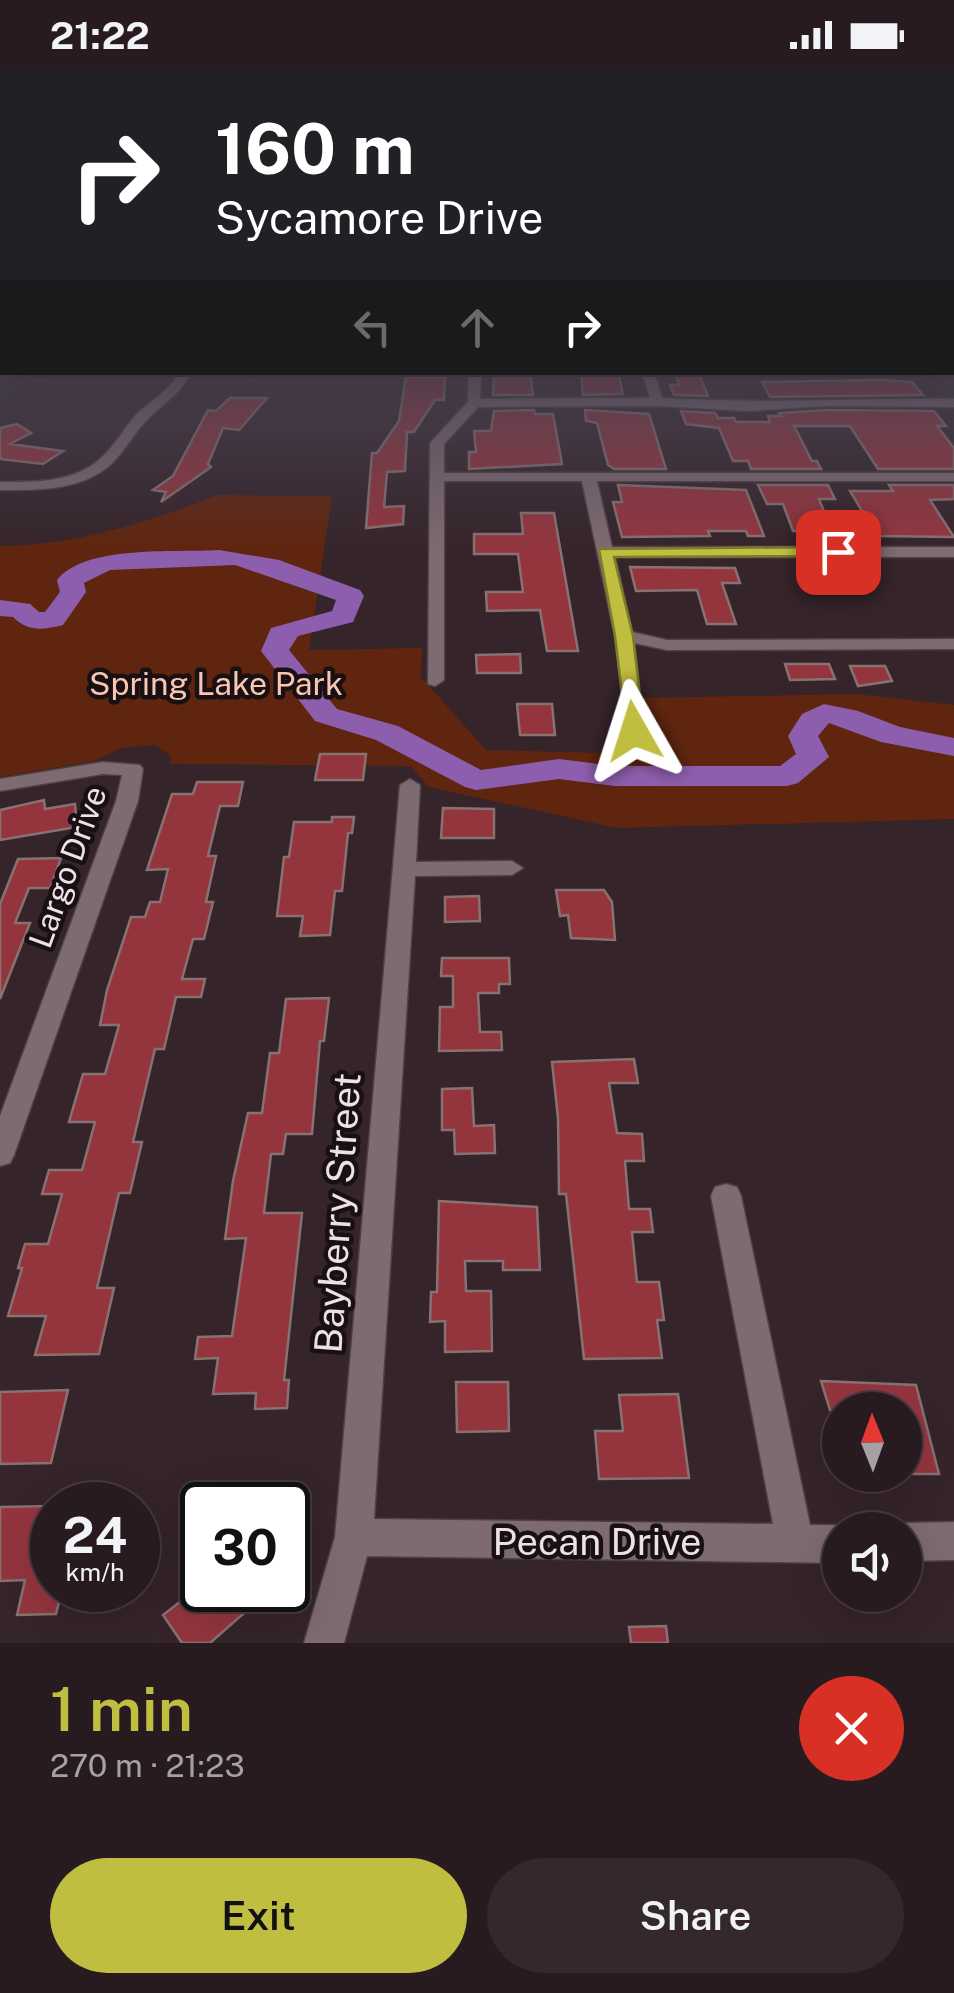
<!DOCTYPE html>
<html lang="en">
<head>
<meta charset="utf-8">
<style>
  :root { --surface:#281b20; --page:#34282d; --text:#f1f3f6; --muted:#a5a1a5; --line:#44393e; --accent:#c0be41 }
  body { margin:0; font-family:"Public Sans",sans-serif; background:var(--page); color:var(--text); height:100vh; display:flex; flex-direction:column; font-size:38px; white-space:nowrap }
  * { box-sizing:border-box; margin:0 }
  p { font-size:32px; color:var(--muted) }
  .icon { flex:none; width:55px; height:55px; fill:none; stroke:currentColor; stroke-width:2; stroke-linecap:round; stroke-linejoin:round }
  .map { position:relative; height:1573px; overflow:hidden }
  .panel { display:flex; flex-direction:column; background:var(--surface); flex:1 }
  .panel>* { flex:none }
  .guide { position:absolute; left:0px; top:0px; width:955px; height:305px; box-shadow:0 10px 40px #0002,0 0 0 2px var(--line); background:#202124; color:#fff; overflow:hidden }
  .needle { width:65px; rotate:359deg }
  .controls { position:absolute; left:822px; top:1322px; display:grid; gap:20px }
  .controls a { display:grid; place-items:center; width:100px; height:100px; border-radius:50%; background:var(--surface); box-shadow:0 10px 40px #0002,0 0 0 2px var(--line); font-size:50px }
  .speed { position:absolute; left:30px; top:1412px; display:flex; gap:20px; font-size:50px; font-weight:700; text-align:center }
  .speed>* { display:grid; place-content:center; width:130px; height:130px; border-radius:50%; background:var(--surface); box-shadow:0 10px 40px #0002,0 0 0 2px var(--line); line-height:1 }
  .speed small { font-size:25px; font-weight:400 }
  .speed .limit { border:5px solid #111; border-radius:15px; background:#fff; color:#111 }
  .pin { position:absolute; display:grid; place-items:center; width:85px; height:85px; color:#fff; margin:-42px; border-radius:20px; box-shadow:0 5px 15px #0006 }
  .me { position:absolute; width:110px; margin:-55px; rotate:354deg; stroke-linejoin:round; filter:drop-shadow(0 0 8px #0008) }
  .turn { display:flex; align-items:center; gap:35px; height:210px; padding:0 50px; font-size:45px }
  .turn .icon { width:130px; height:130px; stroke-width:2.5 }
  .turn b { display:block; font-size:70px; line-height:85px }
  .lanes { display:flex; align-items:center; height:95px; padding:0 50px; background:#0003; justify-content:center; gap:50px; direction:ltr }
  .lanes .off { opacity:.35 }
  .round { display:grid; place-items:center; flex:none; width:105px; height:105px; border-radius:52px; background:var(--page) }
  .head { display:flex; align-items:center; justify-content:space-between; height:170px; padding:0 50px }
  h1 { font-size:60px; font-weight:600; line-height:75px; color:var(--accent) }
  .primary-button { display:flex; gap:20px; margin-top:auto; padding:20px 50px }
  .primary-button a { flex:1; height:115px; border-radius:60px; background:var(--accent); color:#111; font-size:40px; font-weight:600; line-height:115px; text-align:center }
  .primary-button a+a { background:var(--page); color:var(--text) }
  .status { display:flex; justify-content:space-between; align-items:center; height:70px; padding:0 50px; background:var(--surface); direction:ltr }
  .status svg { height:28px; fill:currentColor }
  .map>svg:first-child { display:block }
  .green { fill:#60250e }
  .lines { fill:none; stroke-linecap:round; stroke-linejoin:round }
  .river { fill:#8d5eae; fill-rule:evenodd }
  .building { fill:#94353e; stroke:#877171; stroke-width:2.5 }
  .minor-casing { stroke:#4e4045; stroke-width:3 }
  .minor { fill:#7e6a71; fill-rule:evenodd }
  .route { fill:#c0be41; stroke:#7d7c2a; stroke-width:2.5 }
  .labels { text-anchor:middle; stroke-width:9; stroke-linejoin:round; paint-order:stroke }
  .park-label { font-size:32px; fill:#f9c6b4; stroke:#181013 }
  .street-label { font-size:32px; fill:#ede1e5; stroke:#181013 }
  .near-street-label { font-size:38px; fill:#ede1e5; stroke:#181013 }
</style>
</head>
<body>
<div class="status"><b>21:22</b><svg viewBox="0 0 49 12"><path d="M0 12V9h3v3zM5 12V6h3v6zM10 12V3h3v9zM15 12V0h3v12zM26 1h20v11H26zM47 4h2v5h-2z"/></svg></div>
<div class="map">
<svg width="954" height="1573" viewBox="0 0 954 1573">
  <rect width="100%" height="100%" fill="#35242a"/>
  <path class="green" d="M217 425 332 426 309 580 422 578 421 607 486 680 641 684 631 628 856 624 954 635V749L617 758 429 717 410 696 171 694V686L155 675 121 678 95 691 0 707V476C73 476 150 452 217 425Z"/>
  <g class="lines">
    <path class="river" d="M219 480 279 490 360 520 364 526 353 552 298 566 289 580 337 639 398 656 481 700 559 689 615 696H780L796 684 788 666 802 644 824 634 858 641 900 657 954 668V686L881 672 829 653 818 666 829 687 798 713 787 716H615L559 709 476 720 465 717 376 670 315 651 261 581 271 558 332 541 336 530 235 495 110 500 84 513 86 522 63 555C43 560 28 562 13 547L0 546V530L30 534 39 542H45L60 522 57 510C86 474 176 483 219 480Z"/>
  </g>
  <path class="building" d="M494 302H530L533 325H493Z
    M581 302H618L623 324 583 325Z
    M675 302H698L708 326 674 325 670 315H679Z
    M406 306 445 307 444 330H435L414 362H407L405 401 387 402 384 437 404 436 403 454 366 458 372 383H377L399 351Z
    M882 310 912 312 923 325 770 327 762 312Z
    M230 328H267L239 360 223 358 208 394 211 397 161 432 166 422 153 420 173 406 208 340 216 341Z
    M534 340 535 344H553L562 394 469 399V382H476L474 361H491L494 341Z
    M585 340 649 344 666 399H614L608 395 597 353 586 351Z
    M826 340 934 341 946 356H937L954 378V399H878L850 356H794L812 391H817L821 399H751L748 391H733L719 358 686 354 681 341 715 343 718 348H734L736 352H770L768 346H781L779 343Z
    M17 354 31 363 10 374 63 381 43 394 0 389V358Z
    M618 415 746 420 764 466H748L746 461H708L710 466 622 467 613 432H622Z
    M758 415H828L835 429H819L832 461H793L783 434H767Z
    M889 415H954V429L930 430 954 467 877 466 850 421H893Z
    M521 443H554L578 581H547L540 540 487 541 486 522H523L518 484H474V464H523Z
    M630 497 735 498 740 513H722L736 554H707L697 520 636 521Z
    M520 584 521 603H477L476 585Z
    M785 594H829L835 609 790 610Z
    M850 596H885L892 611 858 616Z
    M517 634H552L555 665H520Z
    M320 684H366L363 710H315Z
    M197 712H243L238 736H220L208 786H216L206 832H213L204 869H193L182 909H205L201 927H176L164 979H155L133 1072H142L130 1123H119L97 1218H114L99 1284 35 1285 46 1246H8L22 1198H18L25 1174H48L62 1124H42L49 1100H82L95 1052H69L83 1004H105L119 955H100L107 920 131 847H145L150 832H160L168 799 147 800 172 724H193Z
    M44 730 45 739 75 734 77 757 0 770V740Z
    M443 738 494 739V768H441Z
    M332 747H354L352 763H348L342 821H335L330 865 300 866 303 846H277L284 787H289L294 752H332Z
    M61 788 50 818H29L15 853H30L0 929V834L18 789Z
    M556 820H604L612 832 615 870 571 868 568 845 560 846Z
    M479 826 480 851 445 852V827Z
    M442 888H509L510 914H499V923H478L480 962H501L502 980 439 981 440 937H453V906H441Z
    M329 928 324 971H320L312 1064H286L283 1084H271L264 1143H302L284 1310H289L287 1338 255 1339 256 1323 213 1324 218 1288 195 1289 198 1267 232 1266 246 1168 225 1169 233 1111 248 1043H262L270 983H279L286 929Z
    M634 989 638 1013H609L617 1063 642 1064 644 1091H625L629 1139H650L653 1162H632L637 1212H659L664 1250H657L662 1288 584 1289 566 1124H559L558 1048 552 992Z
    M472 1018 474 1056 494 1055 495 1083 455 1084 454 1060H442V1019Z
    M439 1131 537 1137 540 1200H503V1191H465L466 1221H491L492 1281 445 1282V1251L430 1252 431 1222H437Z
    M821 1311 916 1315 939 1404H905V1340H830Z
    M456 1312H508L509 1361 457 1362Z
    M68 1320 51 1393 0 1394V1322Z
    M678 1324 689 1408 599 1409 595 1361H623L619 1325Z
    M50 1436 38 1490H52V1520H62L56 1544 17 1545 25 1510 0 1511V1437Z
    M195 1520H226L243 1544 210 1573H182L163 1545Z
    M666 1556 668 1573H631L629 1557Z"/>
  <g class="lines">
    <defs>
      <path id="minor" d="M952 267H954V273H952Z
        M173 302H185L188 308C177 327 159 336 145 352 133 365 124 382 111 394 82 421 37 420 0 420V412C34 412 72 413 99 390 114 377 123 360 135 346 148 333 165 324 176 308Z
        M469 302H481L480 329 650 328 642 302H654L662 328C760 334 857 328 954 329V337L826 336 748 341 657 336 478 337 444 374V403H954V411H597L612 477H954V487H615L632 562 667 570 954 569V579L667 580 634 573 644 661 641 665H627L615 566 582 411H444V610L435 616 428 614 430 373 468 332Z
        M103 692 140 695 143 699 138 731 14 1085 10 1093 0 1096V1046L116 731 122 705 103 704 0 721V709Z
        M410 709 420 715 416 792 512 791 523 798 512 805 415 806 374 1449 773 1454 711 1126 715 1117 726 1114 737 1117 741 1126 810 1455H840L851 1460H840V1493L367 1486 344 1573H304L335 1467 400 715Z
        M954 1452V1490L905 1491V1460H891L905 1453Z"/>
    </defs>
    <use href="#minor" class="minor-casing"/>
    <use href="#minor" class="minor"/>
  </g>
  <linearGradient id="sky" x2="0" y2="1"><stop stop-color="#1d1417"/><stop offset="0.54" stop-color="#4b4555"/><stop offset="1" stop-color="#4b4555" stop-opacity="0"/></linearGradient>
  <rect width="954" height="481" fill="url(#sky)"/>
  <path class="route" d="M838 477 843 479V486L614 487 633 566 644 661 641 665H627L615 566 599 479Z"/>
  <g class="labels">
    <g class="park-label">
      <text x="216" y="625">Spring Lake Park</text>
    </g>
    <g class="street-label">
      <text transform="translate(68 797) rotate(-70)" y="11">Largo Drive</text>
    </g>
    <g class="near-street-label">
      <text transform="translate(338 1143) rotate(-86)" y="13">Bayberry Street</text>
      <text x="597" y="1485">Pecan Drive</text>
    </g>
  </g>
</svg>
<div class="controls">
<a><svg class="needle" viewBox="-14 -14 28 28"><path d="M0-13l5 13h-10z" fill="#e53935"/><path d="M0 13l5-13h-10z" fill="#a5a1a5"/></svg></a>
<a><svg class="icon" aria-label="sound" viewBox="0 0 24 24"><path d="M4 9h4l5-4v14l-5-4H4zM17 9q2 3 0 6"/></svg></a>
</div>
<div class="speed"><div>24<small>km/h</small></div><div class="limit">30</div></div>
<div class="pin" style="left:838px;top:482px;background:#d93025"><svg class="icon" aria-label="arrive" viewBox="0 0 24 24"><path d="M6 21V4h12l-3 4 3 4H6"/></svg></div>
<svg class="me" style="left:634px;top:661px" viewBox="-20 -20 40 40"><path d="M0-17L14 15 0 8-14 15z" fill="#c0be41" stroke="#fff" stroke-width="4"/></svg>
<div class="guide">
<div class="turn"><svg class="icon" aria-label="right" viewBox="0 0 24 24"><path d="M7 20v-9h11M14 6l5 5-5 5"/></svg><div><b>160 m</b>Sycamore Drive</div></div>
<div class="lanes"><svg class="icon off" aria-label="left" viewBox="0 0 24 24"><path d="M17 20v-9H6M10 6l-5 5 5 5"/></svg><svg class="icon off" aria-label="ahead" viewBox="0 0 24 24"><path d="M12 20V5M6 11l6-6 6 6"/></svg><svg class="icon" aria-label="right" viewBox="0 0 24 24"><path d="M7 20v-9h11M14 6l5 5-5 5"/></svg></div>
</div>
</div>
<section class="panel">
<div class="head"><div><h1>1 min</h1><p>270 m · 21:23</p></div><a class="round" style="background:#d93025;color:#fff"><svg class="icon" aria-label="close" viewBox="0 0 24 24"><path d="M6 6l12 12M18 6L6 18"/></svg></a></div>
<div class="primary-button"><a>Exit</a><a>Share</a></div>
</section>
</body>
</html>
